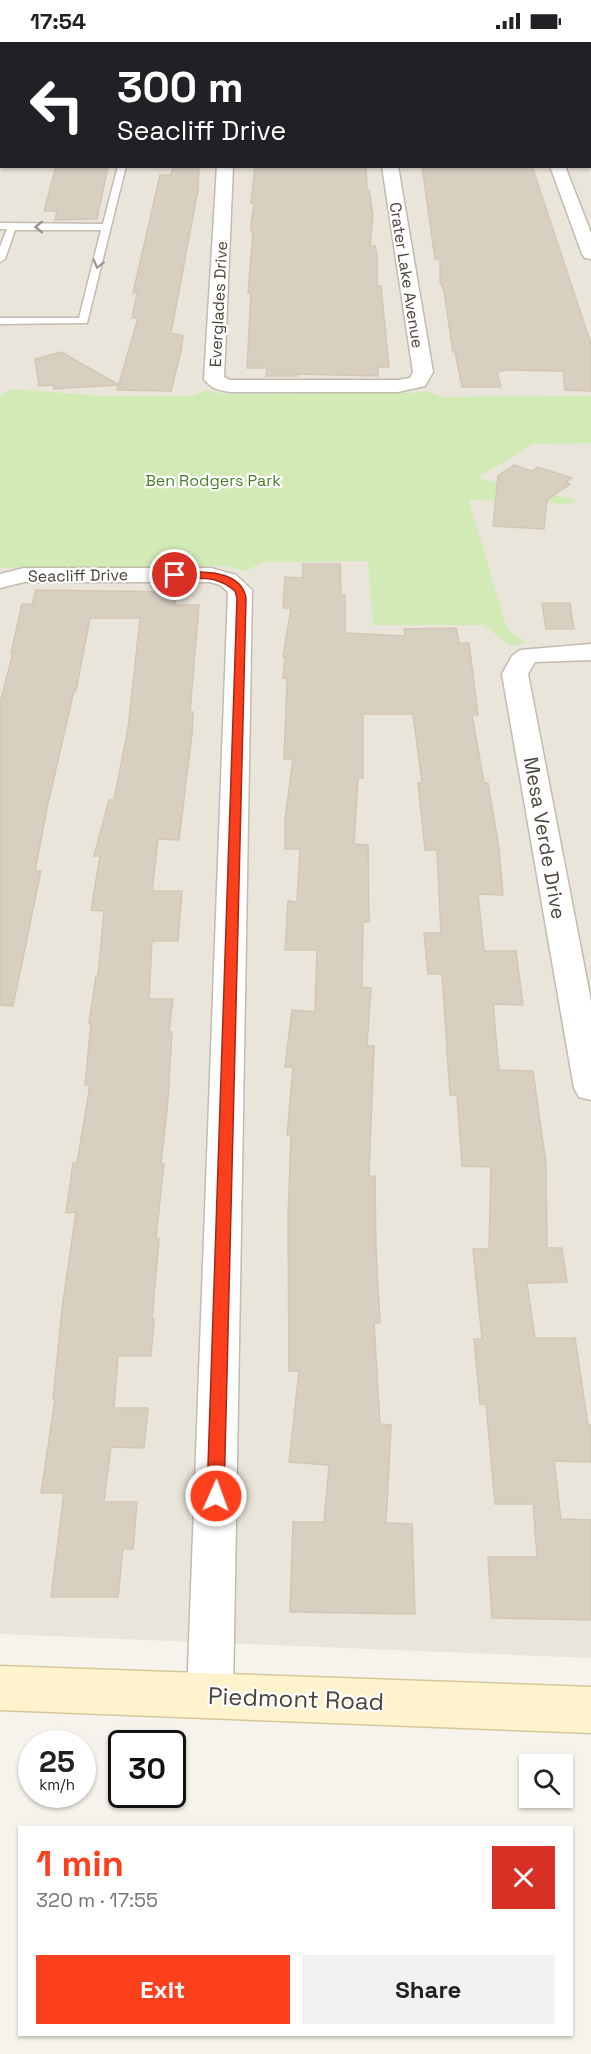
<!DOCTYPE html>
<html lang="en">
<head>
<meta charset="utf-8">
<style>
  :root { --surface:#fff; --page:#f2f2f2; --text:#202124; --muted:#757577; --accent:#fc3f1d }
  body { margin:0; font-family:"Space Grotesk",sans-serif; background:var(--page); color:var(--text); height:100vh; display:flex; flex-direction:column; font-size:22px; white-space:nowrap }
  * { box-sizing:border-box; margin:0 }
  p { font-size:20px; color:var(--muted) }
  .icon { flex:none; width:33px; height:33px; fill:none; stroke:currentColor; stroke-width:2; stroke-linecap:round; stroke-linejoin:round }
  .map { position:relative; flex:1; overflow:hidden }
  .drawer { position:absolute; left:18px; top:1784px; width:555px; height:210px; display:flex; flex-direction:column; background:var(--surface); border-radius:0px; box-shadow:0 2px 4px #0004 }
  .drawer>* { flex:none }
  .top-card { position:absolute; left:0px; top:0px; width:591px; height:126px; box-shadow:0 2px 4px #0004; background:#202124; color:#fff; overflow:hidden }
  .fabs { position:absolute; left:519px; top:1712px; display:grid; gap:12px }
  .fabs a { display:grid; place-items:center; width:54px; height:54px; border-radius:0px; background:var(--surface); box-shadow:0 2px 4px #0004; font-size:30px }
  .speed { position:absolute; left:18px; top:1688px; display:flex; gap:12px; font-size:30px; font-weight:700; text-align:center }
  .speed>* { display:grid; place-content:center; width:78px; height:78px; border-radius:50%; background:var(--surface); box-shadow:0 2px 4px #0004; line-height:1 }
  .speed small { font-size:15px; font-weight:400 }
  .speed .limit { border:3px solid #111; border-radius:9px; background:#fff; color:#111 }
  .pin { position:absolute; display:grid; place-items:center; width:51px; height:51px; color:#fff; margin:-26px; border:3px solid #fff; border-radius:50%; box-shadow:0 2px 6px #0007 }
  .me { position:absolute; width:66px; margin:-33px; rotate:2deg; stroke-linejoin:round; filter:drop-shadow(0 0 4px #0008) }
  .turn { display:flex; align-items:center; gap:21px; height:126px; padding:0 18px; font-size:27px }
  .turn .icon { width:78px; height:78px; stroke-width:2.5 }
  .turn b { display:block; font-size:42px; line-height:51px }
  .round { display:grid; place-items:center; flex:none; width:63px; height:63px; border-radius:0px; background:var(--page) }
  .summary { display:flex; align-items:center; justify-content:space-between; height:102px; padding:0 18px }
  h1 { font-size:36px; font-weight:700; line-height:45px; color:var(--accent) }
  .cta { display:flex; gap:12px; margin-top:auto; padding:12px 18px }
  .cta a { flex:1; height:69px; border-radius:0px; background:var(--accent); color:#fff; font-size:24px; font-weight:700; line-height:69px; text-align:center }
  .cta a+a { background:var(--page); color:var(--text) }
  .status { display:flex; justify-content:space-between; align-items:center; height:42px; padding:0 30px; background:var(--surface); direction:ltr }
  .status svg { height:16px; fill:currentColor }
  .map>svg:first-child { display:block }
  .residential { fill:#eae5da; fill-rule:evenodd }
  .green { fill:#d2eab5 }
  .building { fill:#d8cfc1; stroke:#d3c7b4; stroke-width:1.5 }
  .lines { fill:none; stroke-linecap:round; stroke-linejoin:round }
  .service-casing { stroke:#c2bbae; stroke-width:3 }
  .minor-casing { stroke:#c2bbae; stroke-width:3 }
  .secondary-casing { stroke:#d6c79b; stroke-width:3 }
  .service { fill:#fff; fill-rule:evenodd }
  .minor { fill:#fff; fill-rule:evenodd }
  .secondary { fill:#fff3cd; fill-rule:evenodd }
  .oneway { stroke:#9c9892 }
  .route { fill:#fc3f1d; stroke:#a42913; stroke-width:1.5 }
  .labels { text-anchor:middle; stroke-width:4.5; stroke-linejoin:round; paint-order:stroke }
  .far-street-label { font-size:16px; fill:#4b4439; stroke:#fff }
  .far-park-label { font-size:16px; fill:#4a7f2a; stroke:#fff }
  .street-label { font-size:20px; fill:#4b4439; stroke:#fff }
  .near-street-label { font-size:24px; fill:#4b4439; stroke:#fff }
</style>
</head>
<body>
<div class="status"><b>17:54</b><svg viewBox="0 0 49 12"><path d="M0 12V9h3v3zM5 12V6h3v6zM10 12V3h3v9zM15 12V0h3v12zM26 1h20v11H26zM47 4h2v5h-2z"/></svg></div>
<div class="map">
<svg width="591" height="2012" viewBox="0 0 591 2012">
  <rect width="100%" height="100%" fill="#f6f3ec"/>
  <path class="residential" d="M0 0H591V1616L0 1592ZM2 2H590V124H2Z"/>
  <path class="green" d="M13 347 102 354H192L206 348 224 352 410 351 426 349 443 355 591 354V401L533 402 477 436 576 458 573 462 469 458 507 587 527 601 512 604 482 583H373L368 519 262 520 246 529 225 524 0 526V353Z"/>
  <path class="building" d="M56 124H108L97 177 55 178 57 169H44Z
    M173 124H199L198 148 171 291 183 294 181 309 171 349 117 348 138 276H132L137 251H133L160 133H171Z
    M255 124H366L367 148H369L373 172 370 204H375L377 213V244H381L389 325H378V334L297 332V334H266L267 326H247L251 251H248L253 190H251V181L254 161H251Z
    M422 124H532L591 302V349L565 348 563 329 506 328 497 330 501 345H462L455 310H453L444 249 440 239V217H435Z
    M61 310 119 343 54 347 53 343 39 344 35 317Z
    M514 423 532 429 538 425 572 436 566 440 570 442 547 458 544 487 493 484 498 434Z
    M303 522H340L341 553H345V591L405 594 404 587 456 586 459 601H469L478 673H472L484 741H488L499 806 503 853 478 852 484 909H516L523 963 493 962 499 1028 533 1029 546 1122 547 1206H562L567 1240 527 1241 535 1296H575L588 1383H591V1420L554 1419 561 1477 591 1478V1578L492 1576 488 1515H537L533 1462H495L486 1362H480L474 1297H482L473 1207H489L491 1125 462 1124 457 1053H450L442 932H428L424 891H441L437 808H425L418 741H422L413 672H363V736H358L354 802 368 803 369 880H363L362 945 371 946 367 1004H374L369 1134H375L376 1208 380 1281H374L380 1382 391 1383 386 1481 412 1482 415 1572 290 1570 293 1480H324L329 1423 289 1420 299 1329H289L288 1176 291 1094 287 1093 293 1025H285L292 968 315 970 317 908H285L288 859 297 860 300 807H285V778L293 717H284L287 637 283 636 285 615H283L291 566H283L285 535 303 536Z
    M36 548 176 550 175 563H199L190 670H193L192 692 179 798 158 797 152 849H182L178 899H152L149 957H173L169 990H172L168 1058 161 1122H164L156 1196 159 1197 152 1277H154L151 1314H118L114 1366H148L144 1406 111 1405 104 1460H137L133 1507H123L118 1555H51L64 1451H41L55 1357H53L62 1267 76 1170 66 1171 73 1121H77L90 1043H85L91 981H89L96 934H98L104 869 91 868 100 814H94L109 758H114L128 686 140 576H90L76 649H74L47 766 35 829H41L13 964 0 963V661L13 611H11L22 562H32Z
    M542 561H570L574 587H546Z"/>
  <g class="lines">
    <defs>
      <path id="service" d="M118 124H126L87 281 0 282V276H79L101 188H15L5 217 0 220V205L7 187H0V181L103 182Z"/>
      <path id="minor" d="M87 0H99L86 2Z
        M226 0H238V2H226Z
        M365 0H377V2H365Z
        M504 0H516L517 2H504Z
        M590 80H591V88H590Z
        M0 81H2V89H0Z
        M217 124H233L224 335 230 338H398L410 336 413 330 382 124H398L433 330 425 344 398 350H230C219 348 211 347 204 337Z
        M550 124H565L591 191V217L585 216 582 212Z
        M24 526H211L236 533 252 548 233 1653 226 1669 210 1675 194 1669 187 1653 228 550 220 543 210 540H24L0 546V532Z
        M591 602V618L535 620 528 632 591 959V1058L579 1055 574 1046 502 632 512 614 520 608Z"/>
      <path id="secondary" d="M0 1624 591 1645V1691L0 1668Z"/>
    </defs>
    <use href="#service" class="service-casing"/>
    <use href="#minor" class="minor-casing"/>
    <use href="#secondary" class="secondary-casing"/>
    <use href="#service" class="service"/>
    <use href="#minor" class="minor"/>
    <use href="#secondary" class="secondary"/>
  </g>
  <defs><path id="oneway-chevron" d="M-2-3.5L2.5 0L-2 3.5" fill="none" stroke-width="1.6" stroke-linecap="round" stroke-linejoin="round" transform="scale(1.5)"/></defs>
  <g class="oneway">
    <use href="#oneway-chevron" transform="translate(39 185) rotate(180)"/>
    <use href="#oneway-chevron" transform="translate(98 222) rotate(104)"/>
  </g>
  <path class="route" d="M175 530C198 530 241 526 246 556L224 1454 222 1460 216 1462 209 1460 207 1454 237 556 235 549C213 530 197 539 171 535L170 533Z"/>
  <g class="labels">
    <g class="far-street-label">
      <text transform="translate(407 233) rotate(81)" y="6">Crater Lake Avenue</text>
      <text transform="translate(218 262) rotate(-87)" y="6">Everglades Drive</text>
      <text transform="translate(78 533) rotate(-1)" y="6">Seacliff Drive</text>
    </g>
    <g class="far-park-label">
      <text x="213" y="444">Ben Rodgers Park</text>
    </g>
    <g class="street-label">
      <text transform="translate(545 796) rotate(80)" y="7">Mesa Verde Drive</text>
    </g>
    <g class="near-street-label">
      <text transform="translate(296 1657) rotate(2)" y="8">Piedmont Road</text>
    </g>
  </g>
</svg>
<div class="fabs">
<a><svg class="icon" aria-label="search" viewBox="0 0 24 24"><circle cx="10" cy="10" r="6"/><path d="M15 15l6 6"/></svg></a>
</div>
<div class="speed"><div>25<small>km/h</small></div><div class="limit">30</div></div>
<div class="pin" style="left:175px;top:533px;background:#d93025"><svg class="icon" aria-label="arrive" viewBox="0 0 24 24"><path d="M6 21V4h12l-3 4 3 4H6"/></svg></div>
<svg class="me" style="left:216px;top:1454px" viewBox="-20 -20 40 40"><circle r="17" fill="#fc3f1d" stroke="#fff" stroke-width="3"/><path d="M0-11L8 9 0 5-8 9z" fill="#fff"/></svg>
<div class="top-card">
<div class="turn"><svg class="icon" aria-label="left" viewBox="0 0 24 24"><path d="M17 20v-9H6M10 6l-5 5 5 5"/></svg><div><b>300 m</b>Seacliff Drive</div></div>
</div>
<section class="drawer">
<div class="summary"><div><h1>1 min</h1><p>320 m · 17:55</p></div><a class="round" style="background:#d93025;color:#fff"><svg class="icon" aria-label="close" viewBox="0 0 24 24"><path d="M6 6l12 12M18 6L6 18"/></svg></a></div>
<div class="cta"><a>Exit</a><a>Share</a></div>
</section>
</div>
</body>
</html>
